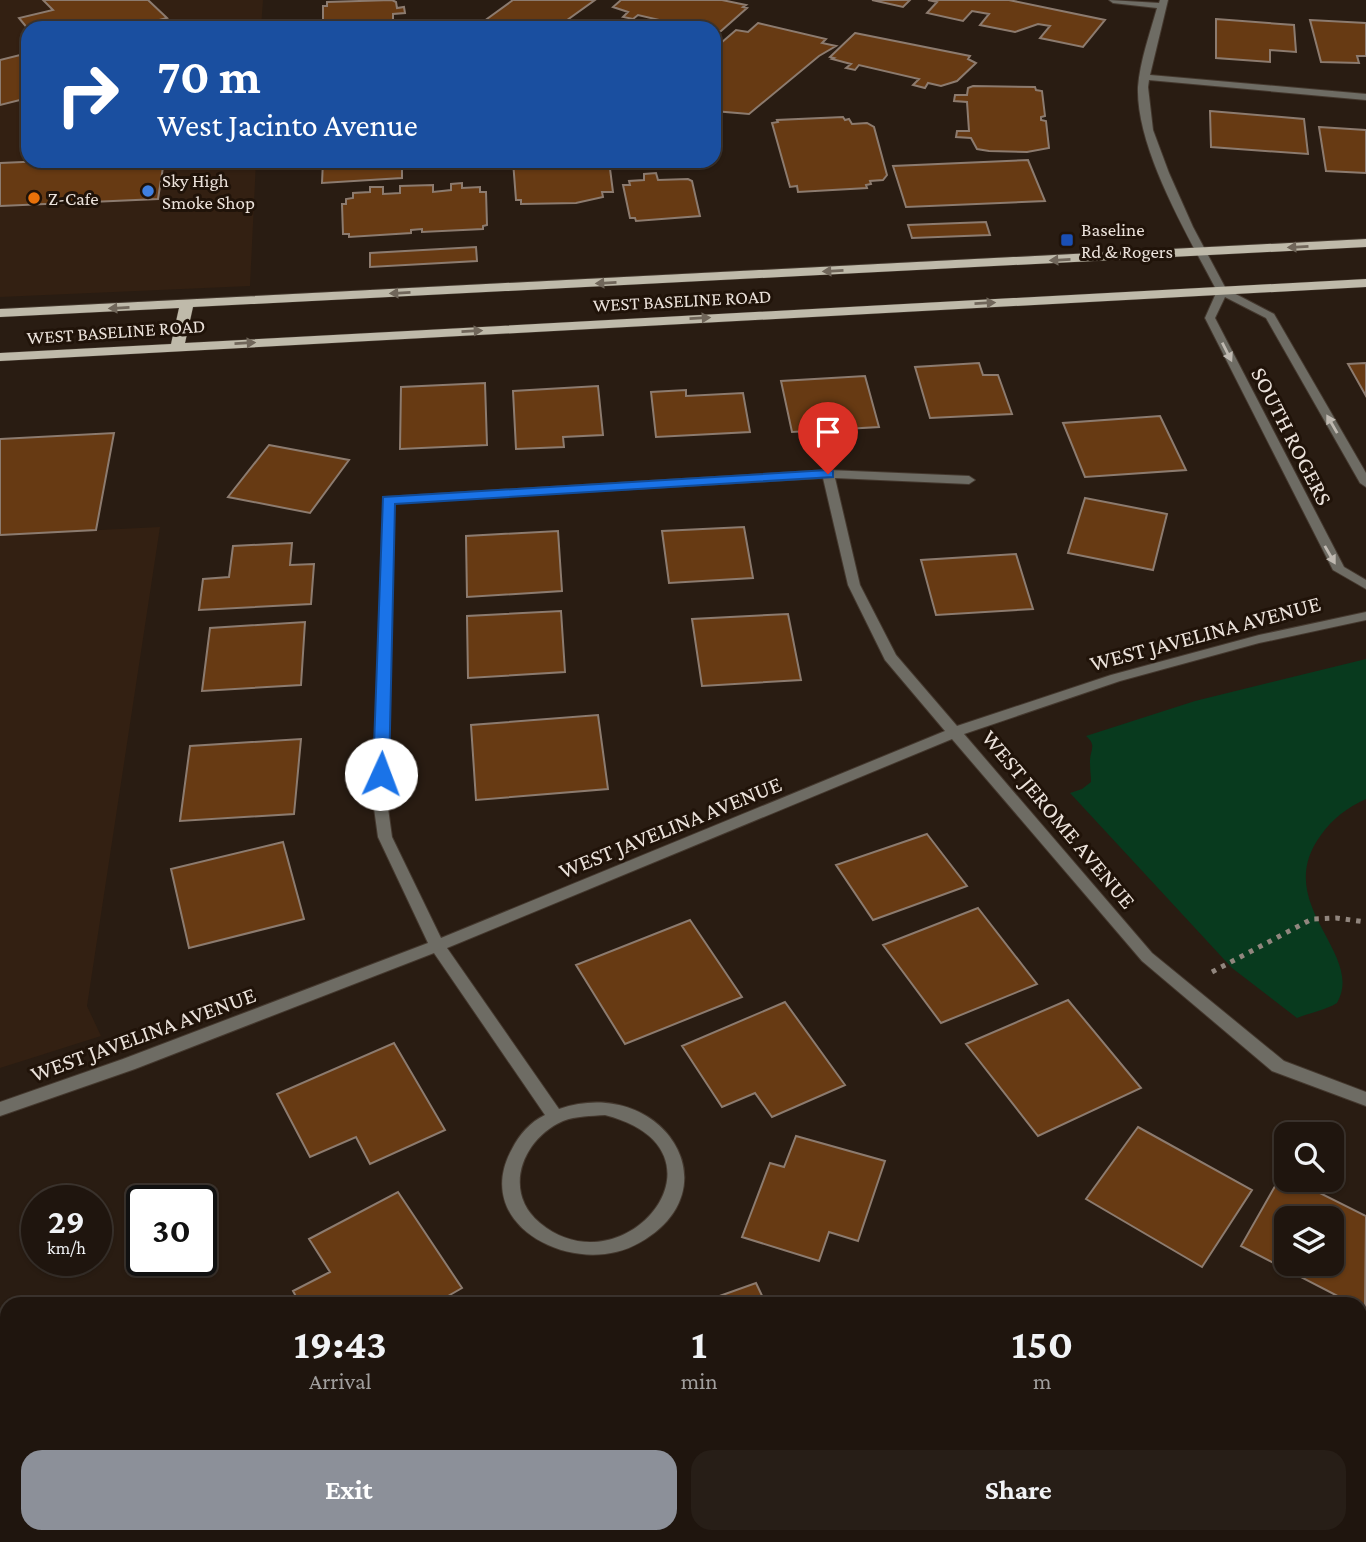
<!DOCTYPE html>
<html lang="en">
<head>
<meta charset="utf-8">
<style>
  :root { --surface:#1f150e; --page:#271e17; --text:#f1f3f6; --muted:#a19f9e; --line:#3c342e; --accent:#8c9099 }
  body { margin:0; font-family:"Crimson Pro",serif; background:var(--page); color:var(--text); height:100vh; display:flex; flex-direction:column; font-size:26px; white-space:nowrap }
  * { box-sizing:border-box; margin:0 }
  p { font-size:23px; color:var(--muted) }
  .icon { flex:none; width:38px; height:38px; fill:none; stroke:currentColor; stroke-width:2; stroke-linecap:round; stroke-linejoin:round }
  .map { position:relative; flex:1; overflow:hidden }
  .details { position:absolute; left:0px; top:1297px; width:1367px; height:247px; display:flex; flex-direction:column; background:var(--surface); border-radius:21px 21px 0 0; box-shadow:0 2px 5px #0004,0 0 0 2px var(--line) }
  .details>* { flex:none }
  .guide { position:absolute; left:21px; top:21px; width:700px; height:147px; border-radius:21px; box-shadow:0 2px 5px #0004,0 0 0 2px var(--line); background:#1a4fa0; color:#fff; overflow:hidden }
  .controls { position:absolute; left:1274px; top:1122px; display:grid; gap:14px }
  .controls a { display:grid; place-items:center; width:70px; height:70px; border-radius:14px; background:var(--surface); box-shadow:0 2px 5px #0004,0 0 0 2px var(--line); font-size:35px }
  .speed { position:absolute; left:21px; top:1185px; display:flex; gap:14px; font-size:35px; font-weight:700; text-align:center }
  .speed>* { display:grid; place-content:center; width:91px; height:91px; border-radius:50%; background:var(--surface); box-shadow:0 2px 5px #0004,0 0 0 2px var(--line); line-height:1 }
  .speed small { font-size:18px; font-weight:400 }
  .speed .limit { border:4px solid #111; border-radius:10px; background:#fff; color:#111 }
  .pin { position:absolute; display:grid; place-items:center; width:60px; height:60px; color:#fff; margin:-72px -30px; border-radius:50% 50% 50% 0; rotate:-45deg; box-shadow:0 0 7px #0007 }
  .pin .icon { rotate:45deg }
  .me { position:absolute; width:77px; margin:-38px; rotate:2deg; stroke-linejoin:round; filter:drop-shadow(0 0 5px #0008) }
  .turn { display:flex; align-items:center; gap:24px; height:147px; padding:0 21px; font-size:32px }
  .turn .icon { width:91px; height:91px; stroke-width:2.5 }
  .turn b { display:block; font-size:49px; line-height:60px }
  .eta { display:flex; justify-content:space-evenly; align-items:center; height:119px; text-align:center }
  .eta b { font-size:42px; font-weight:700; line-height:49px }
  .action { display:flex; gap:14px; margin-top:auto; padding:14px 21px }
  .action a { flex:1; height:80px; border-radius:21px; background:var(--accent); color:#fff; font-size:28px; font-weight:700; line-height:80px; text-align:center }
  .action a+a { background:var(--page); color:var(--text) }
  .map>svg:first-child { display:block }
  .built { fill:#332012 }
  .green { fill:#083a1e }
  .building { fill:#673a13; stroke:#8c7b6f; stroke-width:2; fill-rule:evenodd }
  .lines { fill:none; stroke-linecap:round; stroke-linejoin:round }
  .minor-casing { stroke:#44382e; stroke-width:2 }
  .primary-casing { stroke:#44382e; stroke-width:1 }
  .path { stroke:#91867e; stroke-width:5; stroke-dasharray:4.5 6; stroke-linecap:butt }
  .minor { fill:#6e6c64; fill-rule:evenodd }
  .primary { fill:#bfbaaa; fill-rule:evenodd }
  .oneway { fill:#70665a }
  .oneway2 { fill:#bfb9b1 }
  .route { fill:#1a73e8; stroke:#114b97; stroke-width:2 }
  .shop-dot { fill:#3f7fe0; stroke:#201309; stroke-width:2.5 }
  .food-dot { fill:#e8710a; stroke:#201309; stroke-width:2.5 }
  .transit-dot { fill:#1a4fb4; stroke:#201309; stroke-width:2.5 }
  .labels { text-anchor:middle; stroke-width:6; stroke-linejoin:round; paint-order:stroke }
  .far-poi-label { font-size:19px; fill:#ebe2db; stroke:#201309; text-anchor:start }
  .far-street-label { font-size:19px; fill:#ebe2db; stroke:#201309 }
  .street-label { font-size:23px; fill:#ebe2db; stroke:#201309 }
</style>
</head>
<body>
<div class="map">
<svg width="1366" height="1542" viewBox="0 0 1366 1542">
  <rect width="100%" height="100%" fill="#291c12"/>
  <path class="built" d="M0 0H263L261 28H28V161H256L250 286 0 297Z
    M160 527 87 1006 101 1036 0 1068V535Z"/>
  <path class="green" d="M1366 659V799C1348 807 1332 819 1321 835 1270 904 1366 953 1337 1003 1326 1010 1309 1013 1297 1018L1232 968 1070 793 1082 789 1091 782C1091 776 1090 770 1090 763 1089 751 1098 746 1086 736L1195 701Z"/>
  <path class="building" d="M43 0H148L167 18 128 28 28 29 19 18 53 10Z
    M392 0 396 2 397 8 404 7 405 13 393 14V28H323V6H327V2Z
    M513 0H595L556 28H481L484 25 480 24Z
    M621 0H722L746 5 743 7 747 8 721 31 714 32V28H688L690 27 638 15 633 19 623 17 628 12 613 7Z
    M872 0H910L903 7Z
    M928 0H1009L1105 20 1083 47 1040 38 1050 26 1038 24 1015 32 980 25 989 14 972 11 963 21 927 13 937 2Z
    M1216 19 1294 25 1296 52 1270 50V62L1216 58Z
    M1310 20 1366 23V56H1357L1359 63 1321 62Z
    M758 23 826 39 822 43 836 46 819 56 749 114 714 111V49L736 30 748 32Z
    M855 33 970 56 968 59 976 63 957 81 941 86 928 83 925 88 913 85 919 79 859 65 855 70 846 68 851 64 832 59 834 58 830 57Z
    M28 53V98L0 105V60Z
    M973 86 1035 87 1036 90 1042 91 1045 116 1041 117V120L1046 121 1049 148 1027 152 989 151 977 149 971 138 956 137 957 131H969L967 102 954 101 955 95H967L968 88Z
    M1210 111 1304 119 1308 154 1211 147Z
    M843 117 845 120 849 119 852 124 867 123 874 127 887 175 883 180 870 181 871 184 866 185 867 188 798 192 797 186 790 187 772 123 778 122 777 120Z
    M1319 127 1366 130V173L1326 171Z
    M1028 160 1045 201 906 207 893 166Z
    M46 161H164L158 199 0 206V163Z
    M323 161H402V178L322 183Z
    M513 161H609L613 192H602L603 197 576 203 521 204V200H516Z
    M656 173 658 180 688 179 692 181 700 216 636 221 635 218H630L623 185H630L629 181 644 180V174Z
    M462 183V188L480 187V192H486L487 225 483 226V229L422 232V229L411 230V233L349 237V234H343L342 204H346V199L353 198V193L370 192V187H383V194L400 193V186L433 185V192L451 190V184Z
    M986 222 990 235 912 238 908 225Z
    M476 247 477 261 370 267V253Z
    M979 363 983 375H998L1012 414 930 418 915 367Z
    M1366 363V396L1348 364Z
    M865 376 879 427 792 432 781 381Z
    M485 383 487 445 400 449 401 387Z
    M598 386 603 435 563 437 564 447 516 449 513 391Z
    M686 390V396L743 393 750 432 656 437 651 392Z
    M1160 416 1186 470 1085 477 1063 423Z
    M114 433 96 530 0 535V439Z
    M269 445 349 460 310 513 228 497Z
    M1085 498 1167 514 1153 570 1068 553Z
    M744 527 753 578 669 583 662 531Z
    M558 531 562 591 467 597 466 536Z
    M292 543 290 565 314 564 311 604 199 610 203 579 229 577 233 546Z
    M1016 554 1033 609 936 615 921 560Z
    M561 611 565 672 468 678 467 616Z
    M788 614 801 680 702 686 692 619Z
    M305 622 301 685 202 691 210 628Z
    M598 715 608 789 476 800 471 725Z
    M301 739 294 814 180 821 190 746Z
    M927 834 967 886 873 920 836 865Z
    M283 842 304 919 189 948 171 869Z
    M978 908 1037 984 941 1023 883 945Z
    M690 920 742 997 625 1044 576 965Z
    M1068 1000 1141 1088 1038 1136 966 1044Z
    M785 1002 845 1085 772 1117 755 1093 722 1107 682 1046Z
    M394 1043 445 1130 370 1164 356 1137 310 1157 277 1094Z
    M1138 1127 1252 1190 1202 1267 1086 1199Z
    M796 1136 885 1161 858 1241 829 1232 819 1261 742 1237 770 1163 784 1167Z
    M1282 1174 1286 1176V1180H1294L1366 1216 1365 1310 1360 1308V1304H1353L1241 1246ZM1286 1218H1332V1264H1286Z
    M398 1192 462 1288 434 1304H300L293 1291 330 1272 309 1239Z
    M756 1283 766 1304H697Z
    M7 1458V1536H39L41 1542H0V1461Z
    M1366 1469V1542H1327L1330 1540 1327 1536H1360V1473Z
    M121 1536H238L234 1542H130Z
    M292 1536H356L368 1542H289Z
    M901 1536H1036L1040 1542H892Z
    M1087 1536H1158L1141 1542H1090Z"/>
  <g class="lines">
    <defs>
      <path id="minor" d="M1109 0 1159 3 1160 0H1168L1150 75 1366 94V100L1149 80 1148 87 1153 130 1169 173 1193 227 1226 289 1274 314 1366 473V487L1360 483 1266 318 1225 297 1215 318 1344 567 1366 580V589L1333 570 1205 318 1217 291C1188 236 1136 149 1138 87 1140 61 1150 33 1157 8L1113 3Z
        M828 470 969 476 975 480 969 484 835 478 860 585 896 655 957 726 1111 675 1259 635 1366 612V620L1259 643 1120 681 964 734 1152 953 1284 1061 1366 1092V1106L1272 1071 1142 961 952 739 447 948 559 1109C660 1074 737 1188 639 1243 577 1279 469 1227 512 1149 519 1135 530 1122 545 1115L434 953 135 1069 0 1116V1102L123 1059 428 943 378 837 373 801 384 497ZM823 478 848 585 885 660 945 731 441 938 392 837 387 801 394 503ZM605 1115C741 1150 625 1293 540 1223 502 1192 522 1139 563 1121 576 1116 591 1116 605 1115Z"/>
      <path id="primary" d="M1366 239V247L193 307 185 343 1366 279V287L0 361V353L171 344 179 308 0 317V309Z"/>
    </defs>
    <use href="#minor" class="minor-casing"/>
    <use href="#primary" class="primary-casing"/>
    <path class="path" d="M1212 972 1312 919 1336 918 1366 922"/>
    <use href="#minor" class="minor"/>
    <use href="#primary" class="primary"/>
  </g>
  <defs><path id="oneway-solid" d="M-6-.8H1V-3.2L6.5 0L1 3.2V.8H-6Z" transform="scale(1.75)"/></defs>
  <g class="oneway">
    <use href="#oneway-solid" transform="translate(1298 247) rotate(177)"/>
    <use href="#oneway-solid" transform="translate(1060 260) rotate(177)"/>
    <use href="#oneway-solid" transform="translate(833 271) rotate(177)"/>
    <use href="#oneway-solid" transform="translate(606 283) rotate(177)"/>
    <use href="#oneway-solid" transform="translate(400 293) rotate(177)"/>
    <use href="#oneway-solid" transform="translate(985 303) rotate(-3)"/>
    <use href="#oneway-solid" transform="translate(119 308) rotate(177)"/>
    <use href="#oneway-solid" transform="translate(700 318) rotate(-3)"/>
    <use href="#oneway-solid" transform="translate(472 331) rotate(-3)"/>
    <use href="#oneway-solid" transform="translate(245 343) rotate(-3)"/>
  </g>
  <g class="oneway2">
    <use href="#oneway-solid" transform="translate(1227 352) rotate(63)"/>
    <use href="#oneway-solid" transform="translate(1332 424) rotate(-120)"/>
    <use href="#oneway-solid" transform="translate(1330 555) rotate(60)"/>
  </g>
  <path class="route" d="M828 470 833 471V477L395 504 389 774 386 778H375L373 774 383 497Z"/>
  <circle class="shop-dot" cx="148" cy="191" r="7"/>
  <circle class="food-dot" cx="34" cy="198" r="7"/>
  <rect class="transit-dot" x="1060" y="233" width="14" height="14" rx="3.5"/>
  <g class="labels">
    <g class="far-poi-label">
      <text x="162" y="187">Sky High<tspan x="162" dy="22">Smoke Shop</tspan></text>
      <text x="48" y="205">Z-Cafe</text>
      <text x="1081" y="236">Baseline<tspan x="1081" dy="22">Rd &amp; Rogers</tspan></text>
    </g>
    <g class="far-street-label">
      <text transform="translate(682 300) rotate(-3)" y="7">WEST BASELINE ROAD</text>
      <text transform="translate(116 331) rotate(-4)" y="7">WEST BASELINE ROAD</text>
    </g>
    <g class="street-label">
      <text transform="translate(1292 436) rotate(63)" y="8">SOUTH ROGERS</text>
      <text transform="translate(1205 633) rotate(-15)" y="8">WEST JAVELINA AVENUE</text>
      <text transform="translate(1059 819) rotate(50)" y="8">WEST JEROME AVENUE</text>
      <text transform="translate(670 827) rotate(-22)" y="8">WEST JAVELINA AVENUE</text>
      <text transform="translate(143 1034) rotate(-20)" y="8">WEST JAVELINA AVENUE</text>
    </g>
  </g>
</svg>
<div class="controls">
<a><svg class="icon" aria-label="search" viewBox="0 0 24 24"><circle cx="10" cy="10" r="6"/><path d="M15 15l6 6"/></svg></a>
<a><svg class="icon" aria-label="layers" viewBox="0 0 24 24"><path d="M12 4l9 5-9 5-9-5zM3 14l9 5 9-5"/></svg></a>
</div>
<div class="speed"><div>29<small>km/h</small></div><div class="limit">30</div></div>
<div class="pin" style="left:828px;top:474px;background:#d93025"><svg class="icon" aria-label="arrive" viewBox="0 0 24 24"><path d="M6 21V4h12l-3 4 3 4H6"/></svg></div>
<svg class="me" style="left:381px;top:774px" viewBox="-20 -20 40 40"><circle r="19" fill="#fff"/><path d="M0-13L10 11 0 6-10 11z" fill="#1a73e8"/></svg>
<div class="guide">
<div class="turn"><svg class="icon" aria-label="right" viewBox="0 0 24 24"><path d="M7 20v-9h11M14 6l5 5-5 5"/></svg><div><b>70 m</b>West Jacinto Avenue</div></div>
</div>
<section class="details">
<div class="eta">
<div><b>19:43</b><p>Arrival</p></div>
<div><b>1</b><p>min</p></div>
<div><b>150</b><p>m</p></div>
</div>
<div class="action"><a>Exit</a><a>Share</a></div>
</section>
</div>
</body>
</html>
